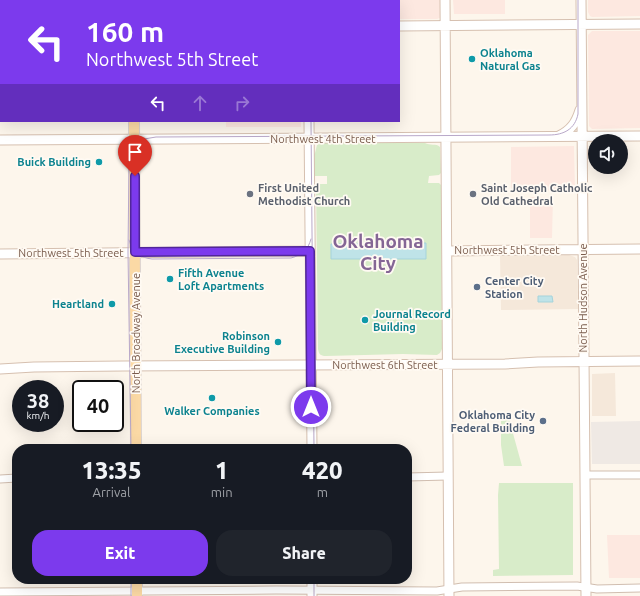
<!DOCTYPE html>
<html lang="en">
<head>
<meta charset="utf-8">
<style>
  :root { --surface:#171b24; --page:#20242c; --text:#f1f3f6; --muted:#9ea1a6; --accent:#7c3aed }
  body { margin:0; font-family:Ubuntu,sans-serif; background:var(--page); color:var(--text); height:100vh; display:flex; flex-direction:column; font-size:15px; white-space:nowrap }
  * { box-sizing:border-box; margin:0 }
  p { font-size:13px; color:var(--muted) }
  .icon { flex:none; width:22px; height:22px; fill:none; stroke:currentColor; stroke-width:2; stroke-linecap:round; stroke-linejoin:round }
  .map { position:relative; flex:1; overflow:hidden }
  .details { position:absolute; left:12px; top:444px; width:400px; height:140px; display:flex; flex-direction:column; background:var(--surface); border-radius:16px; box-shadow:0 4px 16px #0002 }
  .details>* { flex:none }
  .top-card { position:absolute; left:0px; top:0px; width:400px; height:122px; box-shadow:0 4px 16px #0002; background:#7c3aed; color:#fff; overflow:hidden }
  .controls { position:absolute; left:588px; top:134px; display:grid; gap:8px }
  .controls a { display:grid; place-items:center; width:40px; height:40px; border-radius:50%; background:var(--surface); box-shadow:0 4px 16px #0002; font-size:20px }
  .speed { position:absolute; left:12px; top:380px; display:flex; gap:8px; font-size:20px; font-weight:700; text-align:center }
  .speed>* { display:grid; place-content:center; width:52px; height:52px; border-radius:50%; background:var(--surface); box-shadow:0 4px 16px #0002; line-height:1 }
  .speed small { font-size:10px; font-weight:400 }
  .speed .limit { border:2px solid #111; border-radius:6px; background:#fff; color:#111 }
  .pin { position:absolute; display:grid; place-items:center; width:34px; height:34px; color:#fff; margin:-41px -17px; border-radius:50% 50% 50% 0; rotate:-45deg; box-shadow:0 0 4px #0007 }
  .pin .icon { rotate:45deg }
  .me { position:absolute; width:44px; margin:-22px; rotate:0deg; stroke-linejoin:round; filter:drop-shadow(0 0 3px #0008) }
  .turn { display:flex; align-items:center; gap:14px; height:84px; padding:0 20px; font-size:18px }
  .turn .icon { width:52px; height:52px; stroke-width:2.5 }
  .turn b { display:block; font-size:28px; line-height:34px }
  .lanes { display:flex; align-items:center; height:38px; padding:0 20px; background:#0003; justify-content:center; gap:20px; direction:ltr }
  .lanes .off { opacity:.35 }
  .eta { display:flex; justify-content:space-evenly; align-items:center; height:68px; text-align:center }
  .eta b { font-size:24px; font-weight:800; line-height:28px }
  .primary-button { display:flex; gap:8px; margin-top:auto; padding:8px 20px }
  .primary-button a { flex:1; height:46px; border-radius:16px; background:var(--accent); color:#fff; font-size:16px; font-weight:800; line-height:46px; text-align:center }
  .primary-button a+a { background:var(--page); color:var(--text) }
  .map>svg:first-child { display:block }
  .residential { fill:#f5e8da }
  .commercial { fill:#fde8e0 }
  .industrial { fill:#efe9e4 }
  .green { fill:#d8ecc9 }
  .water { fill:#bfe3e8; stroke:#a5d3da }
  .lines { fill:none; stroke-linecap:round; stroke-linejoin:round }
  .street-casing { stroke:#d1beb0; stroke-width:9 }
  .secondary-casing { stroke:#d6c0b0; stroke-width:11 }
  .primary-casing { stroke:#dad1cd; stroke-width:12 }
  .street { stroke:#fff; stroke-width:7 }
  .secondary { stroke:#fff; stroke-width:9 }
  .primary { stroke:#fbd9a5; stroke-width:10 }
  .tram { stroke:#b9a8c9; stroke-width:1 }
  .route-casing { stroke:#51269a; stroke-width:10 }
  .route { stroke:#7c3aed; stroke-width:7 }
  .culture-dot { fill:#0f9aa8; stroke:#fffaf3; stroke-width:1.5 }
  .worship-dot { fill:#6b7280; stroke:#fffaf3; stroke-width:1.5 }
  .service-dot { fill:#5c6f8a; stroke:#fffaf3; stroke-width:1.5 }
  .labels { text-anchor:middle; stroke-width:3.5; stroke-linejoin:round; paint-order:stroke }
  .culture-label { font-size:11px; font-weight:bold; fill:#0d838f; stroke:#fffaf3; text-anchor:start }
  .street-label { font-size:11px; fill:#7a5c4d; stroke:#fffaf3 }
  .worship-label { font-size:11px; font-weight:bold; fill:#5b616d; stroke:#fffaf3; text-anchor:start }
  .service-label { font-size:11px; font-weight:bold; fill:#4e5e75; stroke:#fffaf3; text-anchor:start }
  .town-label { font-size:19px; font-weight:bold; fill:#846695; stroke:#fffaf3 }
</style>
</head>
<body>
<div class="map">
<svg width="640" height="596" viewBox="0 0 640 596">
  <rect width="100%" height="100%" fill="#fdf6ec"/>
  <path class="residential" d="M569 255 575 257 577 260 578 309 501 310 500 256Z
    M615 373 616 416H592V374Z"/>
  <path class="commercial" d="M315 0H442V17L437 19H399V1Z
    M453 0H505V14H454Z
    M588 0H640V16L592 17 590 16 588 12Z
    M592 31H640V128L592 129 589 126 588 35Z
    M226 121H301V127H226Z
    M574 146 575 190 511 191V147Z
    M530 197H553L552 238H530Z
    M607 535H640V578H609Z"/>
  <path class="industrial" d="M640 421V464H592L591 422Z"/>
  <path class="green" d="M321 143H425C430 146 436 143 440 147L441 173 439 175 429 176 428 183H439L441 185 442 349 440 353 437 355 403 354 326 356C320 356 319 354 318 349L316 185V184H327V176H314L313 155 315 153 317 145Z
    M509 419 522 466H504L501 445V421Z
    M499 483H573V575L493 576V570L499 569 498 495Z"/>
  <path class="water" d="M426 243V259H331V244Z
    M538 296H552L553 302H538Z"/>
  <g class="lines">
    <defs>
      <path id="street" d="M585 475H640
        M407 477 448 476
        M0 479 17 478
        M0 592 276 590 437 591 462 587 577 586 597 589 640 588"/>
      <path id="secondary" d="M129 0V1
        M138 0V1
        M308 0V1
        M445 0 449 596
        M581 0 586 596
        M0 17H1
        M399 26 640 24
        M0 28 1 27
        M309 121 312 449
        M559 136C571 130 576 123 580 110
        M0 140 640 136
        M447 251 640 249
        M0 254 310 251
        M0 369 34 367 123 366 505 364 538 362 640 361
        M312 579V596"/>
      <path id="primary" d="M19 0 20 1
        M36 0 37 1
        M134 121 136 449
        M137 579V596"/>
    </defs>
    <use href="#street" class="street-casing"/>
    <use href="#secondary" class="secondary-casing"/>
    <use href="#primary" class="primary-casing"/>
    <use href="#street" class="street"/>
    <use href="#secondary" class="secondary"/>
    <use href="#primary" class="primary"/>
    <path class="tram" d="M311 0V1
      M311 121 314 449
      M129 240C132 252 141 258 152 259L291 258C302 255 308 250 311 239
      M131 449 128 252 129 162 132 150 138 143 144 139 156 137 549 135C564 135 575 129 578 114V0
      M131 579V596
      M314 579V596"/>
  </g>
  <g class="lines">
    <defs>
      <path id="route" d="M135 176V252L310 251 311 407"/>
    </defs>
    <use href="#route" class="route-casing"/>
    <use href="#route" class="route"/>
  </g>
  <g class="culture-dot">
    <circle cx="472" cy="59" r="4"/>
    <circle cx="99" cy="162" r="4"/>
    <circle cx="170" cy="279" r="4"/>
    <circle cx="112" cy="304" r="4"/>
    <circle cx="365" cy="320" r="4"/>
    <circle cx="278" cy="342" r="4"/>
    <circle cx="212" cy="398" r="4"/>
  </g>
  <g class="worship-dot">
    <circle cx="250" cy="194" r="4"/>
    <circle cx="473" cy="194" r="4"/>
  </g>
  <g class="service-dot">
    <circle cx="477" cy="287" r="4"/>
    <circle cx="543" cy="421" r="4"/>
  </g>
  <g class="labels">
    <g class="culture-label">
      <text x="480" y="57">Oklahoma<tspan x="480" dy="13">Natural Gas</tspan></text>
      <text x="91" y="166" text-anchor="end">Buick Building</text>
      <text x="178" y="277">Fifth Avenue<tspan x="178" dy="13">Loft Apartments</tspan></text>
      <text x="104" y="308" text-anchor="end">Heartland</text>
      <text x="373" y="318">Journal Record<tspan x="373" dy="13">Building</tspan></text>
      <text x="270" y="340" text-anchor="end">Robinson<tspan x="270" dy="13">Executive Building</tspan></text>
      <text x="212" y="415" text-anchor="middle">Walker Companies</text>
    </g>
    <g class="street-label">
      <text x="323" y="143">Northwest 4th Street</text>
      <text x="507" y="254">Northwest 5th Street</text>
      <text x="71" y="257">Northwest 5th Street</text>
      <text transform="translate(583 298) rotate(-90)" y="4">North Hudson Avenue</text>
      <text transform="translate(136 333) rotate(-90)" y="4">North Broadway Avenue</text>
      <text x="385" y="369">Northwest 6th Street</text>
    </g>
    <g class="worship-label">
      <text x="258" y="192">First United<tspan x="258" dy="13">Methodist Church</tspan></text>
      <text x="481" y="192">Saint Joseph Catholic<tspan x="481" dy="13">Old Cathedral</tspan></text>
    </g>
    <g class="service-label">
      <text x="485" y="285">Center City<tspan x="485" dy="13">Station</tspan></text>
      <text x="535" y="419" text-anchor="end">Oklahoma City<tspan x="535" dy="13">Federal Building</tspan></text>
    </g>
    <g class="town-label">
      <text x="378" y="248">Oklahoma<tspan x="378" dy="22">City</tspan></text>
    </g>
  </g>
</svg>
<div class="controls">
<a><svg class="icon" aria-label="sound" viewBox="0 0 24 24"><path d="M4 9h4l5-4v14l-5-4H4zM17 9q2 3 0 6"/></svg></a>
</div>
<div class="speed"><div>38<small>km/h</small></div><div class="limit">40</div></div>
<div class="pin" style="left:135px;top:176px;background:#d93025"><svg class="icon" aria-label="arrive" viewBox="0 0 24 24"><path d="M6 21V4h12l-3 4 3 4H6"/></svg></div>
<svg class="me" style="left:311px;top:407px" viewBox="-20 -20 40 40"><circle r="17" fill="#7c3aed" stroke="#fff" stroke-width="3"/><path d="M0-11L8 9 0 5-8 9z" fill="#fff"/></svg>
<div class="top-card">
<div class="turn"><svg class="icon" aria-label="left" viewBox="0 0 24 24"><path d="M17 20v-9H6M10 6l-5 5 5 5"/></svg><div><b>160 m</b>Northwest 5th Street</div></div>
<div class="lanes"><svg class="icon" aria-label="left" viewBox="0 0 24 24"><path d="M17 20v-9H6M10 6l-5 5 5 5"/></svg><svg class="icon off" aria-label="ahead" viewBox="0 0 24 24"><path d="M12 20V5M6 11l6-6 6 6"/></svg><svg class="icon off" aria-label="right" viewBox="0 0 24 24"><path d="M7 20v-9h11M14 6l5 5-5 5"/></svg></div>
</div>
<section class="details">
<div class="eta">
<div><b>13:35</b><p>Arrival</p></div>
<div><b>1</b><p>min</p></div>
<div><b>420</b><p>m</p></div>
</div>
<div class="primary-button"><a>Exit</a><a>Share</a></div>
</section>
</div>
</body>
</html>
